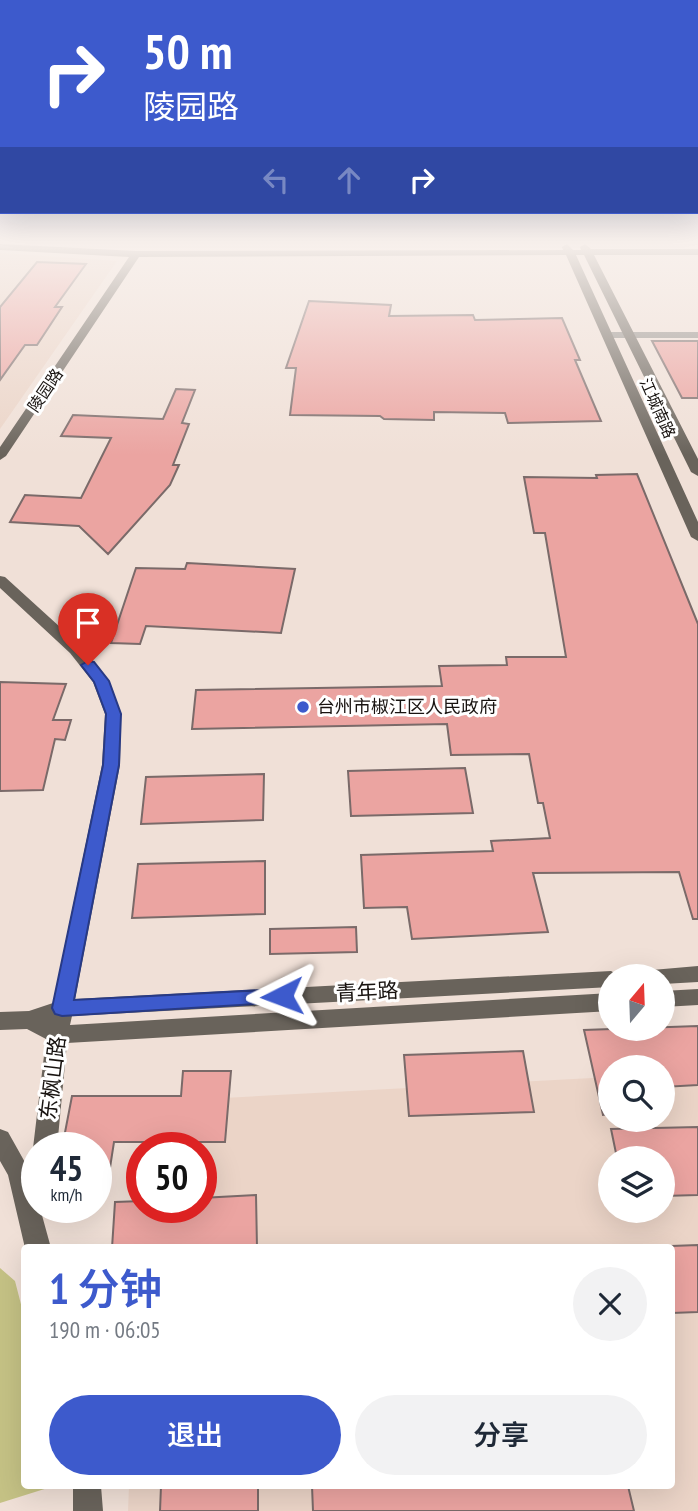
<!DOCTYPE html>
<html lang="zh">
<head>
<meta charset="utf-8">
<style>
  :root { --surface:#fff; --page:#f2f2f3; --text:#1f2937; --muted:#747a83; --accent:#3d5acc }
  body { margin:0; font-family:"PT Sans Narrow","Noto Sans SC",sans-serif; background:var(--page); color:var(--text); height:100vh; display:flex; flex-direction:column; font-size:26px; white-space:nowrap }
  * { box-sizing:border-box; margin:0 }
  p { font-size:23px; color:var(--muted) }
  .icon { flex:none; width:38px; height:38px; fill:none; stroke:currentColor; stroke-width:2; stroke-linecap:round; stroke-linejoin:round }
  .map { position:relative; flex:1; overflow:hidden }
  .panel { position:absolute; left:21px; top:1244px; width:654px; height:245px; display:flex; flex-direction:column; background:var(--surface); border-radius:7px; box-shadow:0 7px 28px #0002 }
  .panel>* { flex:none }
  .banner { position:absolute; left:0px; top:0px; width:698px; height:214px; box-shadow:0 7px 28px #0002; background:#3d5acc; color:#fff; overflow:hidden }
  .needle { width:46px; rotate:19deg }
  .fabs { position:absolute; left:598px; top:964px; display:grid; gap:14px }
  .fabs a { display:grid; place-items:center; width:77px; height:77px; border-radius:50%; background:var(--surface); box-shadow:0 7px 28px #0002; font-size:35px }
  .speed { position:absolute; left:21px; top:1132px; display:flex; gap:14px; font-size:35px; font-weight:700; text-align:center }
  .speed>* { display:grid; place-content:center; width:91px; height:91px; border-radius:50%; background:var(--surface); box-shadow:0 7px 28px #0002; line-height:1 }
  .speed small { font-size:18px; font-weight:400 }
  .speed .limit { border:10px solid #d22; background:#fff; color:#111 }
  .pin { position:absolute; display:grid; place-items:center; width:60px; height:60px; color:#fff; margin:-72px -30px; border-radius:50% 50% 50% 0; rotate:-45deg; box-shadow:0 0 7px #0007 }
  .pin .icon { rotate:45deg }
  .me { position:absolute; width:77px; margin:-38px; rotate:267deg; stroke-linejoin:round; filter:drop-shadow(0 0 5px #0008) }
  .turn { display:flex; align-items:center; gap:24px; height:147px; padding:0 28px; font-size:32px }
  .turn .icon { width:91px; height:91px; stroke-width:2.5 }
  .turn b { display:block; font-size:49px; line-height:60px }
  .lanes { display:flex; align-items:center; height:66px; padding:0 28px; background:#0003; justify-content:center; gap:35px; direction:ltr }
  .lanes .off { opacity:.35 }
  .round { display:grid; place-items:center; flex:none; width:74px; height:74px; border-radius:37px; background:var(--page) }
  .overview { display:flex; align-items:center; justify-content:space-between; height:119px; padding:0 28px }
  h1 { font-size:42px; font-weight:600; line-height:52px; color:var(--accent) }
  .button { display:flex; gap:14px; margin-top:auto; padding:14px 28px }
  .button a { flex:1; height:80px; border-radius:42px; background:var(--accent); color:#fff; font-size:28px; font-weight:600; line-height:80px; text-align:center }
  .button a+a { background:var(--page); color:var(--text) }
  .map>svg:first-child { display:block }
  .built { fill:#ebd4c7; fill-rule:evenodd }
  .green { fill:#c5c285 }
  .building { fill:#eba4a1; stroke:#7a6a69; stroke-width:2 }
  .lines { fill:none; stroke-linecap:round; stroke-linejoin:round }
  .street { fill:#908c87; fill-rule:evenodd }
  .secondary { fill:#69635b; fill-rule:evenodd }
  .route { fill:#3d5acc; stroke:#283a85; stroke-width:2 }
  .poi-dot { fill:#3d5acc; stroke:#fff; stroke-width:2.5 }
  .labels { text-anchor:middle; stroke-width:6; stroke-linejoin:round; paint-order:stroke }
  .far-street-label { font-size:16px; fill:#181310; stroke:#fff }
  .poi-label { font-size:18px; fill:#181310; stroke:#fff; text-anchor:start }
  .near-street-label { font-size:21px; fill:#181310; stroke:#fff }
</style>
</head>
<body>
<div class="map">
<svg width="698" height="1511" viewBox="0 0 698 1511">
  <rect width="100%" height="100%" fill="#f0e0d7"/>
  <path class="built" d="M0 253 117 261 0 429Z
    M698 1072V1511H128L129 1486H672V1248H142L144 1208H201V1148H148L150 1102 611 1077V1120H663V1074ZM611 1158H663V1211H611Z"/>
  <path class="green" d="M0 1268 15 1281 24 1316V1486H54L0 1503Z"/>
  <path class="building" d="M37 262 86 264 55 307H62L37 345H25L0 380V307Z
    M309 301 391 305 389 316 473 315 475 320 562 318 580 360H575L601 421 508 423 505 413 434 412V420L384 419 380 416 290 415 296 368H286Z
    M652 341H698V398H682Z
    M176 389 195 390 182 423 189 424 173 465H179L170 485 108 554 79 526 10 522 25 495 81 498 111 438 61 436 73 415 163 419Z
    M637 474 698 624V919H693L679 872 533 873 548 932 412 939 407 907 364 908 361 855 493 851 491 841 550 838 543 803H538L529 754 451 755 447 724 192 729 196 690 442 686 439 666 507 665 506 657H566L545 533H534L524 477 597 478 596 475Z
    M187 563 295 569 281 633 146 626 140 644 111 643 136 568 185 569Z
    M0 682 66 684 53 720H71L65 740 55 739 43 790 0 791Z
    M465 768 473 813 351 816 348 771Z
    M264 774 263 820 141 824 146 777Z
    M265 861V914L132 918 138 864Z
    M356 927 357 952 270 954V929Z
    M698 1026V1085L663 1087V1068H611V1114L603 1115 584 1030Z
    M523 1051 534 1112 409 1116 404 1055Z
    M183 1071H231L225 1142H114L107 1187H96V1148H62L72 1096H181Z
    M698 1127V1195L663 1196V1158H617L611 1129Z
    M256 1195 257 1248H112L115 1202 142 1201V1208H201V1198Z
    M698 1245V1312L672 1313V1246Z
    M161 1486H258V1511H160Z
    M312 1486H628L634 1511H313Z"/>
  <g class="lines">
    <path class="street" d="M698 332V338H608L603 335 608 332Z"/>
    <path class="secondary" d="M0 244 136 251 563 250 562 247 567 244 573 250H581L580 247 585 244 591 249H698V255H594L698 459V476L691 472 584 255H576L698 522V541L691 537 566 255 139 257 6 456 0 460V447L129 257 0 250Z
      M0 576 5 577 82 647 109 681 121 714 120 765 75 999 611 971 620 976H611V987L72 1016 70 1025 611 993V1011L67 1043 57 1148H37V1155L33 1148 46 1039 27 1029 0 1030V1012L29 1011 53 1003 102 765 105 714 93 682 70 653 0 588Z
      M698 966V982L663 984V976H649L652 970Z
      M698 989V1005L663 1007V991Z
      M0 1129 8 1132 31 1173 37 1208H40L51 1248H25L8 1175 0 1161Z
      M73 1486H101L103 1511H73Z"/>
  </g>
  <linearGradient id="sky" x2="0" y2="1"><stop stop-color="#a9afd9"/><stop offset="0.53" stop-color="#f8f1ed"/><stop offset="1" stop-color="#f8f1ed" stop-opacity="0"/></linearGradient>
  <rect width="698" height="455" fill="url(#sky)"/>
  <path class="route" d="M88 661 94 662 109 681 121 714 119 765 74 1000 282 989 288 991 291 996 288 1002 62 1016 55 1014 52 1008 103 765 106 714 94 682 81 665Z"/>
  <circle class="poi-dot" cx="303" cy="707" r="7"/>
  <g class="labels">
    <g class="far-street-label">
      <text transform="translate(45 390) rotate(-56)" y="6">陵园路</text>
      <text transform="translate(658 408) rotate(66)" y="6">江城南路</text>
    </g>
    <g class="poi-label">
      <text x="317" y="713">台州市椒江区人民政府</text>
    </g>
    <g class="near-street-label">
      <text transform="translate(367 992) rotate(-3)" y="7">青年路</text>
      <text transform="translate(53 1078) rotate(-83)" y="7">东枫山路</text>
    </g>
  </g>
</svg>
<div class="fabs">
<a><svg class="needle" viewBox="-14 -14 28 28"><path d="M0-13l5 13h-10z" fill="#e53935"/><path d="M0 13l5-13h-10z" fill="#747a83"/></svg></a>
<a><svg class="icon" aria-label="search" viewBox="0 0 24 24"><circle cx="10" cy="10" r="6"/><path d="M15 15l6 6"/></svg></a>
<a><svg class="icon" aria-label="layers" viewBox="0 0 24 24"><path d="M12 4l9 5-9 5-9-5zM3 14l9 5 9-5"/></svg></a>
</div>
<div class="speed"><div>45<small>km/h</small></div><div class="limit">50</div></div>
<div class="pin" style="left:88px;top:665px;background:#d93025"><svg class="icon" aria-label="arrive" viewBox="0 0 24 24"><path d="M6 21V4h12l-3 4 3 4H6"/></svg></div>
<svg class="me" style="left:282px;top:996px" viewBox="-20 -20 40 40"><path d="M0-17L14 15 0 8-14 15z" fill="#3d5acc" stroke="#fff" stroke-width="4"/></svg>
<div class="banner">
<div class="turn"><svg class="icon" aria-label="right" viewBox="0 0 24 24"><path d="M7 20v-9h11M14 6l5 5-5 5"/></svg><div><b>50 m</b>陵园路</div></div>
<div class="lanes"><svg class="icon off" aria-label="left" viewBox="0 0 24 24"><path d="M17 20v-9H6M10 6l-5 5 5 5"/></svg><svg class="icon off" aria-label="ahead" viewBox="0 0 24 24"><path d="M12 20V5M6 11l6-6 6 6"/></svg><svg class="icon" aria-label="right" viewBox="0 0 24 24"><path d="M7 20v-9h11M14 6l5 5-5 5"/></svg></div>
</div>
<section class="panel">
<div class="overview"><div><h1>1 分钟</h1><p>190 m · 06:05</p></div><a class="round"><svg class="icon" aria-label="close" viewBox="0 0 24 24"><path d="M6 6l12 12M18 6L6 18"/></svg></a></div>
<div class="button"><a>退出</a><a>分享</a></div>
</section>
</div>
</body>
</html>
